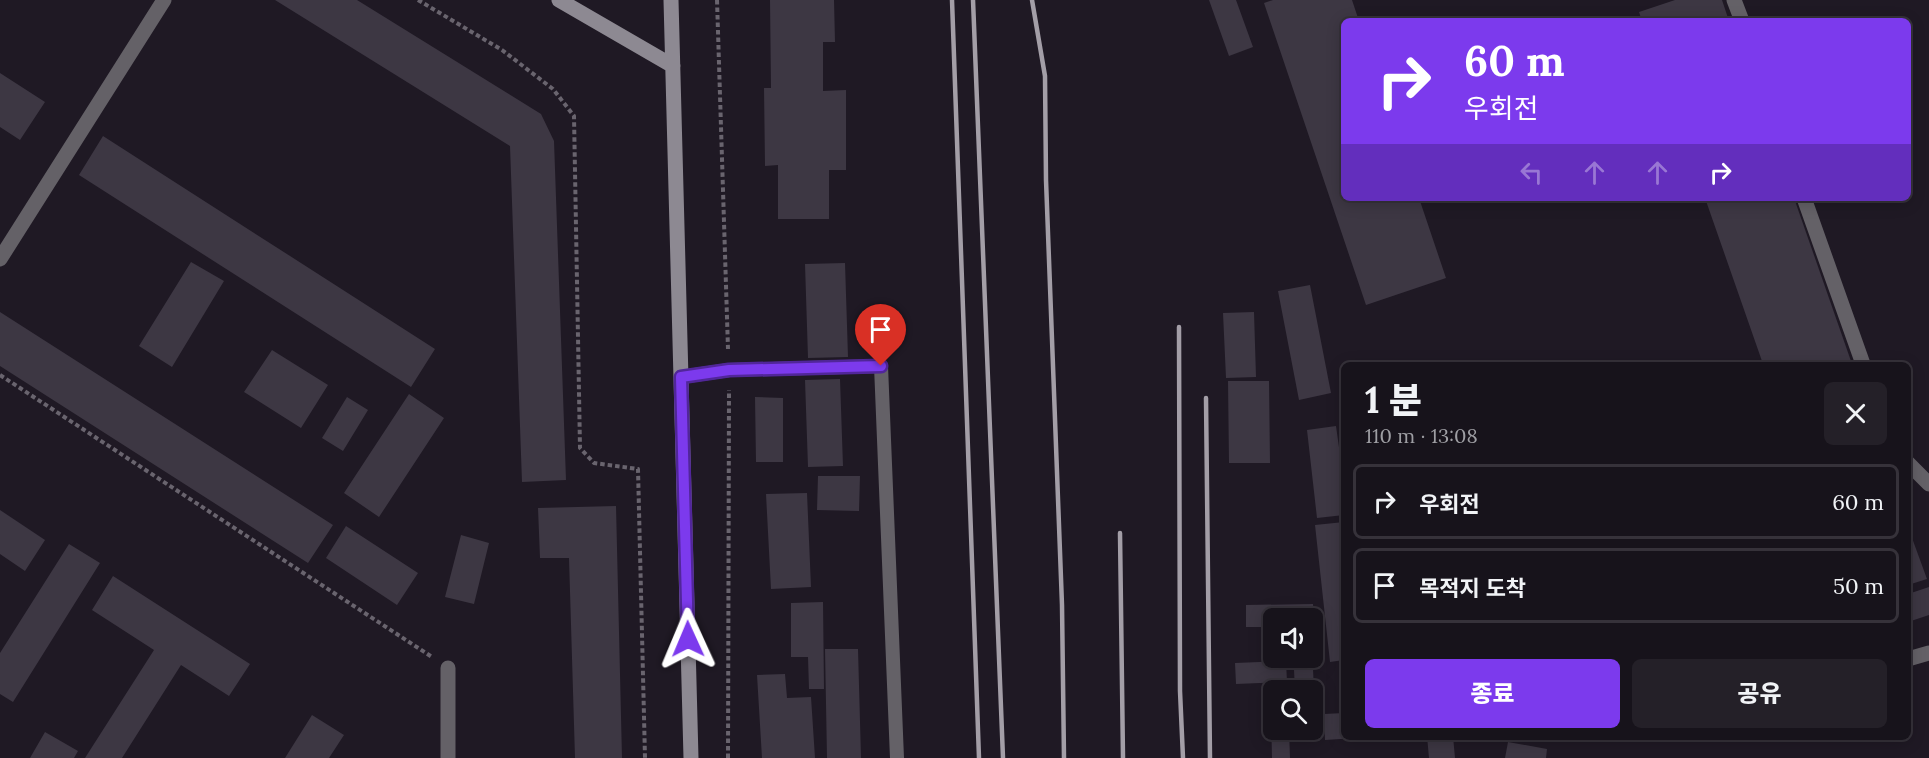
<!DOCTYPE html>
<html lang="ko">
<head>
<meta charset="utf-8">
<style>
  :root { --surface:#17131b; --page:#242028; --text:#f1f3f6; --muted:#9e9ea3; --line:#36323a; --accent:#7c3aed }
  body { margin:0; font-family:Lora,"Noto Sans KR",serif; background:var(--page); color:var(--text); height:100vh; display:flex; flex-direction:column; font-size:22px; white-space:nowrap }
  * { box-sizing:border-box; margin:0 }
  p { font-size:20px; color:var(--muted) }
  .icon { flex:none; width:33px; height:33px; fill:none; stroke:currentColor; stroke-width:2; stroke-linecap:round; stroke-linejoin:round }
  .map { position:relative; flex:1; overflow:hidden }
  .panel { position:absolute; left:1341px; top:362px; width:570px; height:378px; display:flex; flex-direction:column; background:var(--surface); border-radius:9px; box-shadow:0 3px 15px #0003,0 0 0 2px var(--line) }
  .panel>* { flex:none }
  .hud { position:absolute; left:1341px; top:18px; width:570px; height:183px; border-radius:9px; box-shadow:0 3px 15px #0003,0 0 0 2px var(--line); background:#7c3aed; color:#fff; overflow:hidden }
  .controls { position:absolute; left:1263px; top:608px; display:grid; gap:12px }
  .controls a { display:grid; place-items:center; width:60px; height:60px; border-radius:9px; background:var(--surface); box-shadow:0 3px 15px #0003,0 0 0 2px var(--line); font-size:30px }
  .pin { position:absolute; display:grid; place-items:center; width:51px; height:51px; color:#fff; margin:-62px -26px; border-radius:50% 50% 50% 0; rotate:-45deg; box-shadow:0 0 6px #0007 }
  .pin .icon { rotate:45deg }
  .me { position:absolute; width:66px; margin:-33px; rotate:359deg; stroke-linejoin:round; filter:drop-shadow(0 0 4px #0008) }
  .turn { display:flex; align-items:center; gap:21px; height:126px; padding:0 24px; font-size:27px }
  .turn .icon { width:78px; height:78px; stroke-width:2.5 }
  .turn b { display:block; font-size:42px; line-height:51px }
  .lanes { display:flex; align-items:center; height:57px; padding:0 24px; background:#0003; justify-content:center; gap:30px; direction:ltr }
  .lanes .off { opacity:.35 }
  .round { display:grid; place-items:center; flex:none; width:63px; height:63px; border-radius:9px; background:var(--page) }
  .overview { display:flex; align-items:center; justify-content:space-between; height:102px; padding:0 24px }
  h1 { font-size:36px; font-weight:800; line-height:45px }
  .button { display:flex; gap:12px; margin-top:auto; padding:12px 24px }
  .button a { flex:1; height:69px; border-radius:9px; background:var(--accent); color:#fff; font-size:24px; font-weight:800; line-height:69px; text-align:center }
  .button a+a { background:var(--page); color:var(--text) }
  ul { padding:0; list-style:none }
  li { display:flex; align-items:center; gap:18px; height:75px; margin:0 12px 9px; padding:0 12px; border:3px solid var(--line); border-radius:9px }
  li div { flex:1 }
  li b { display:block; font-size:22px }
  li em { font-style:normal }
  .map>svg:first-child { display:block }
  .building { fill:#3d3743 }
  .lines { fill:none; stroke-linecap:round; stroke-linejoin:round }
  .path { stroke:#69646e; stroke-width:4; stroke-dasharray:4.5 3; stroke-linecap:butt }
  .service { stroke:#646167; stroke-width:14 }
  .minor { stroke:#646167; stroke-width:15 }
  .secondary { stroke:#8d8992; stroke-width:15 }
  .rail { stroke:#a39ea7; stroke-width:4.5 }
  .route-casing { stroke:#51269a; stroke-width:15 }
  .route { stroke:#7c3aed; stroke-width:10 }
</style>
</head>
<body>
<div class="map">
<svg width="1929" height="758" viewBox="0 0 1929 758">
  <rect width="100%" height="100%" fill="#1f1924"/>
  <path class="building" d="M275 0H357L541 114 554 141 566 480 522 482 510 146Z
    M770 0H834L835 42H823V91L846 90V170H829V219H778V165L765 166 764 88H771Z
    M1209 0H1236L1253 47 1229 56Z
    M1273 0H1352L1359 21H1344V198H1419L1446 278 1366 305 1264 3Z
    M1675 0H1722L1729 21H1642L1639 12Z
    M0 73 45 102 20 140 0 127Z
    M103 136 435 349 411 387 79 175Z
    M1705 198H1794L1852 364H1763Z
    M191 262 224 281 172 367 139 346Z
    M845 263 848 357 808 358 805 264Z
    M1310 285 1331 393 1299 400 1278 291Z
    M0 312 333 525 308 563 0 366Z
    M1254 312 1256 377 1226 378 1223 313Z
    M272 350 328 385 301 428 244 392Z
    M840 379 843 466 808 467 805 380Z
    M1228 381H1269L1270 463H1229Z
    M409 394 444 418 379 517 344 493Z
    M347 397 368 410 343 451 322 438Z
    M755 397 783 398V462H756Z
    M1336 426 1344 483V515L1317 518 1307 430Z
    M818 476H860L859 511 817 510Z
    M807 493 811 587 771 589 766 494Z
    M616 506 622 758H575L569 558H540L538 508Z
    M0 510 45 540 25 571 0 554Z
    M1344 522V660L1330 662 1315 525Z
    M346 526 418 573 397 605 326 558Z
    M1908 527 1927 579 1908 585Z
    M461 535 489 543 474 604 445 597Z
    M69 544 100 563 13 702 0 694V653Z
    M113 576 250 664 229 696 181 665 122 758H85L154 650 92 610Z
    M1929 587V615L1908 622V594Z
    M823 602 824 689H809L808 657H791V603Z
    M1313 604 1314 618H1274V627H1246V605Z
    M825 649H858L861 758H827Z
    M1286 661 1287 682 1236 684 1235 663Z
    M1313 669 1314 690H1295L1294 670Z
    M785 674 787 698 811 697 815 758H762L757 675Z
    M1312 708H1314L1315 728H1312Z
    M1344 713V736H1356V738L1325 740 1324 714Z
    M312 715 344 735 329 758H285Z
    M1271 715H1274V729H1289L1290 758H1272Z
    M45 732 78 751 74 758H30Z
    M1427 736H1453L1455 758H1429Z
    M1508 742 1547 749 1546 758H1505Z"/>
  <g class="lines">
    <path class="path" d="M418 0 502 50 553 89 574 116 580 448 594 463 638 469 645 758
      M717 0 728 349
      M0 375 432 657
      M728 758 729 390"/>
    <path class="service" d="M681 377 729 370 881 366 897 758"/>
    <path class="minor" d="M1734 0 1742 21
      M1804 198 1863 364
      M0 259 164 0
      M1908 463 1929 484
      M1908 659 1929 653
      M448 668V758"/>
    <path class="secondary" d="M559 0 673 66
      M671 0 691 758"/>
    <path class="rail" d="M952 0 979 758
      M973 0 1003 758
      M1032 0 1045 76 1046 180 1062 605 1064 758
      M1179 327 1180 691 1183 758
      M1206 398 1210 758
      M1120 533 1123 758"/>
  </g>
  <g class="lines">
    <defs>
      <path id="route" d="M688 639 681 377 729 370 881 366"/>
    </defs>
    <use href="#route" class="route-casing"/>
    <use href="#route" class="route"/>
  </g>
</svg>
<div class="controls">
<a><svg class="icon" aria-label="sound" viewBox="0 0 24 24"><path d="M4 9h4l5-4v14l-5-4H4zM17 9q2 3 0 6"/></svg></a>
<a><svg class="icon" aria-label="search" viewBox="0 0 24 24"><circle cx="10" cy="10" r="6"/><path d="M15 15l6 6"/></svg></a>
</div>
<div class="pin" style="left:881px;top:366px;background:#d93025"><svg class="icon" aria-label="arrive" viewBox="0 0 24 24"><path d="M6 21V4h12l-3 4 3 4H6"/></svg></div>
<svg class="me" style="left:688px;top:639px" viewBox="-20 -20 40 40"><path d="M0-17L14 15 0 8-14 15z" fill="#7c3aed" stroke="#fff" stroke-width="4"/></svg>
<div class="hud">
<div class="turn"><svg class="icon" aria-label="right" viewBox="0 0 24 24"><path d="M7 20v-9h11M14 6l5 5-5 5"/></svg><div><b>60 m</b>우회전</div></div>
<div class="lanes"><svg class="icon off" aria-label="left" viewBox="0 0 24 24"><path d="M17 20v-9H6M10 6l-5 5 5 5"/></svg><svg class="icon off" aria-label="ahead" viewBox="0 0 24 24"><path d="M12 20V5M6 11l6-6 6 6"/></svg><svg class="icon off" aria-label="ahead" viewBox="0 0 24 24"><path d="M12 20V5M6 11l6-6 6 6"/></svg><svg class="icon" aria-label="right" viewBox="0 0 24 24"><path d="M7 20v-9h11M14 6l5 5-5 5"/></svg></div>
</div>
<section class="panel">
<div class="overview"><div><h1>1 분</h1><p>110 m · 13:08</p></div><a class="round"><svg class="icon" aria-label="close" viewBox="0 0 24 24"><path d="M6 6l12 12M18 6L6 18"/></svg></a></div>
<ul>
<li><svg class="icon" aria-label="right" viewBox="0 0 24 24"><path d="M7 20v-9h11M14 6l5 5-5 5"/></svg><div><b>우회전</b></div><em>60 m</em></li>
<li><svg class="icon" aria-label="arrive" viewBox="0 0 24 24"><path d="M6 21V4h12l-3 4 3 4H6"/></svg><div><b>목적지 도착</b></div><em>50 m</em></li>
</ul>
<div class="button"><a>종료</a><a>공유</a></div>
</section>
</div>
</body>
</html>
